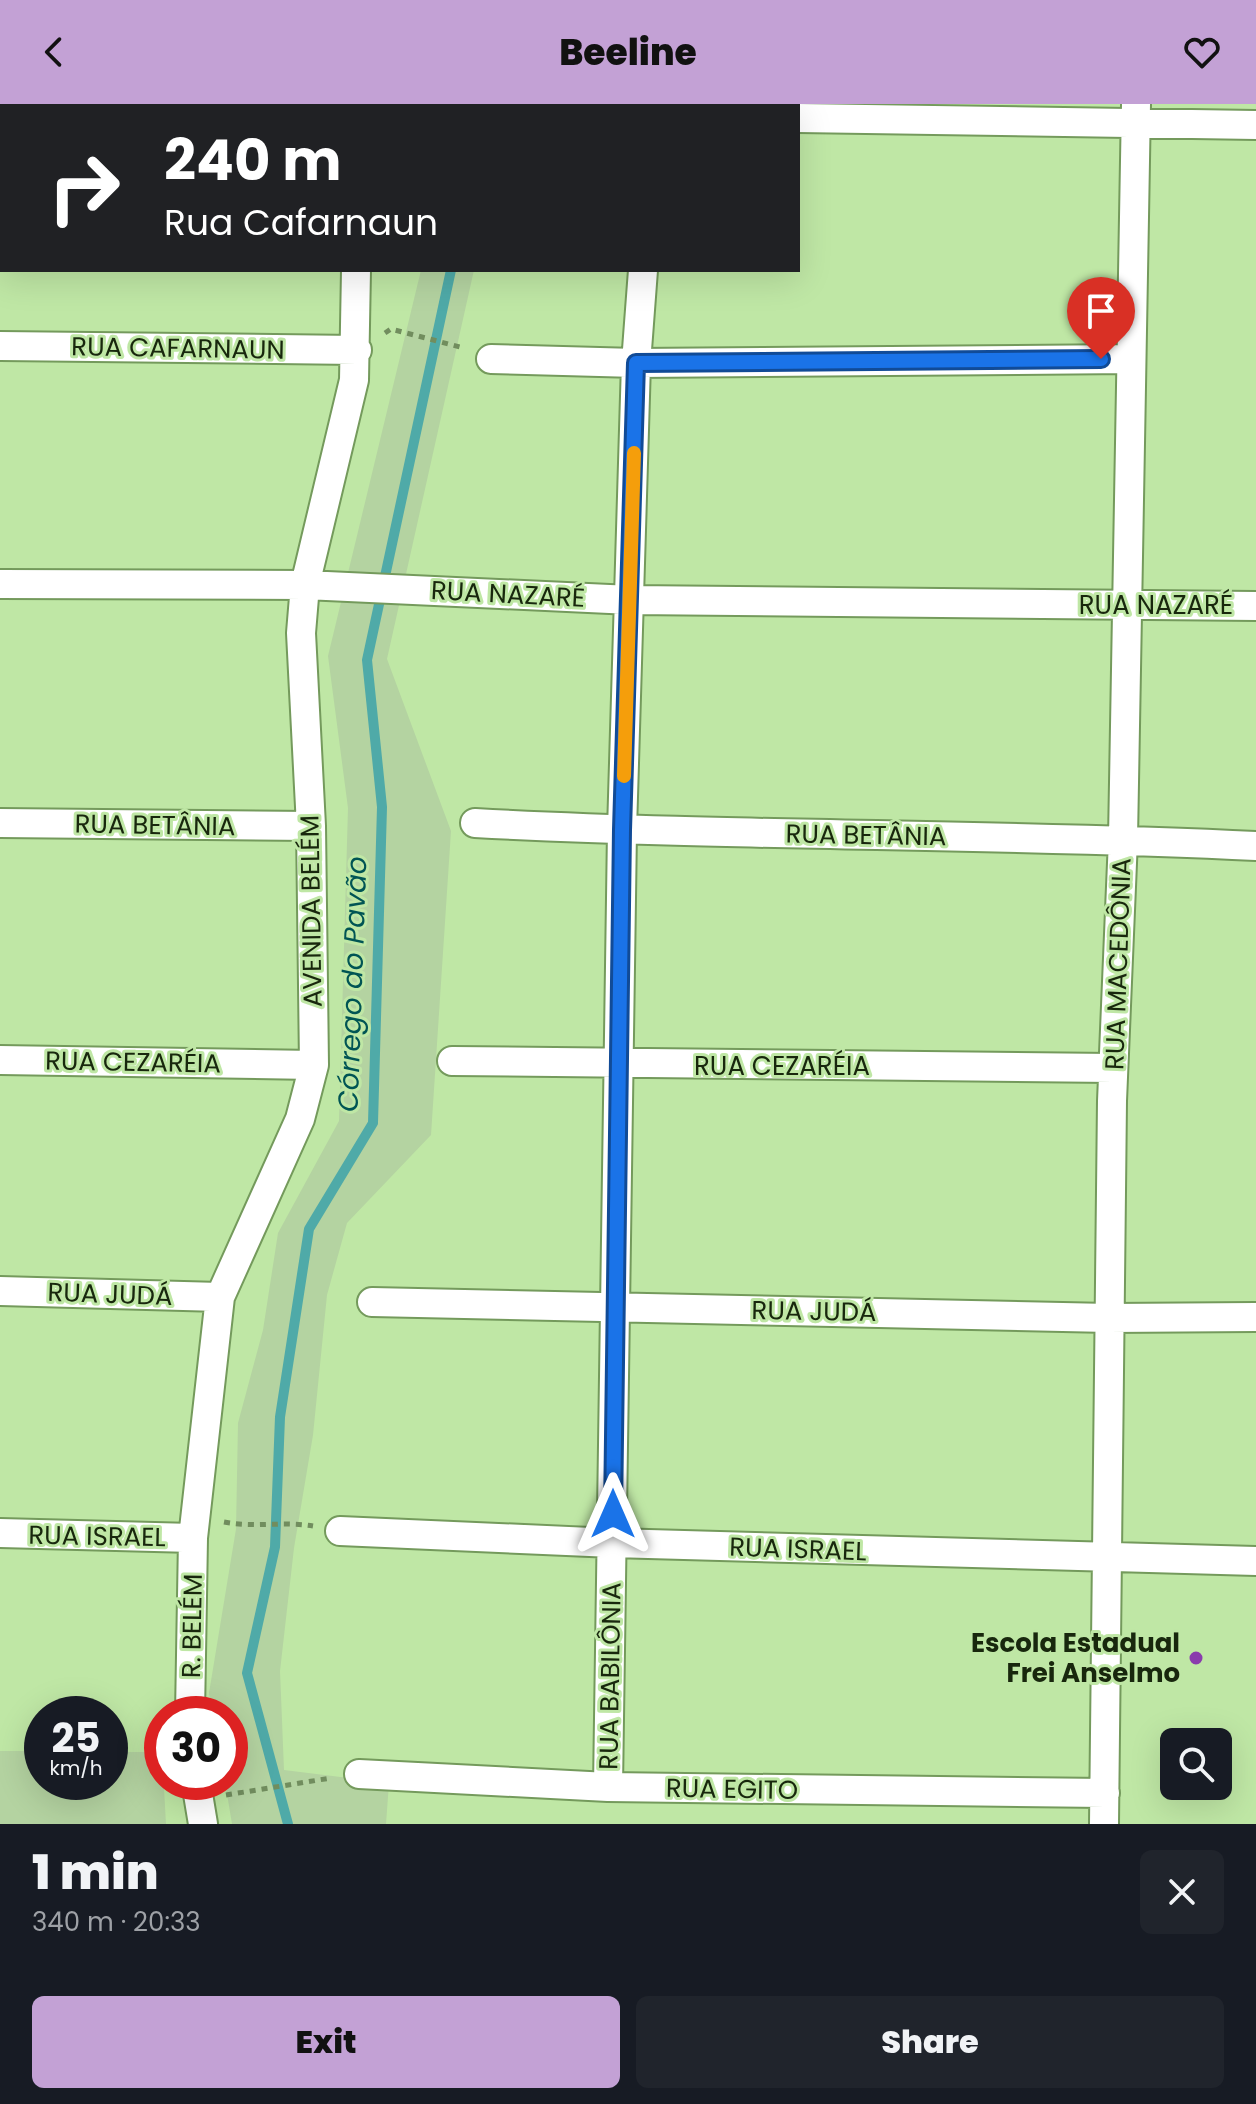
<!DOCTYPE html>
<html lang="en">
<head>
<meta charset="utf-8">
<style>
  :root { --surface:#171b24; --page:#20242c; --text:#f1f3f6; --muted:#9ea1a6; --accent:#c3a1d5 }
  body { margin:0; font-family:Poppins,sans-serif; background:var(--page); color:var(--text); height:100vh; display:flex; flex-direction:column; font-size:30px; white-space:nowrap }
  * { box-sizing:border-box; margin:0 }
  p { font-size:26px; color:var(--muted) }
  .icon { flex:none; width:44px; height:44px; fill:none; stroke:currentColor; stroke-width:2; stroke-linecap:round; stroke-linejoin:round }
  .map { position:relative; height:1720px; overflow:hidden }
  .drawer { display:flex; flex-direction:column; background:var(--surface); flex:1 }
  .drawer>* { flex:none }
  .hud { position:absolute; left:0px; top:0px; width:800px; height:168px; box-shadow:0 8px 32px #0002; background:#202124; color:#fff; overflow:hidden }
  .buttons { position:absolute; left:1160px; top:1624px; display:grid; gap:16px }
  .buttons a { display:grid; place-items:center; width:72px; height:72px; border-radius:12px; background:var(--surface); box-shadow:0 8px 32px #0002; font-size:40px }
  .speed { position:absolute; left:24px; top:1592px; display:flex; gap:16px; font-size:40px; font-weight:700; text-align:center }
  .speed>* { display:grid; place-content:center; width:104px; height:104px; border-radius:50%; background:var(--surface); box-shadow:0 8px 32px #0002; line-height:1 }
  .speed small { font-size:20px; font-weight:400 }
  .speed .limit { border:12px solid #d22; background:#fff; color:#111 }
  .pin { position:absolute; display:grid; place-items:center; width:68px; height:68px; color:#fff; margin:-82px -34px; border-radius:50% 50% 50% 0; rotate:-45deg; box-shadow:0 0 8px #0007 }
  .pin .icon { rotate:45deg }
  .me { position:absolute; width:88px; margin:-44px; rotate:0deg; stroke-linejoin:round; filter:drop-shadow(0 0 6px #0008) }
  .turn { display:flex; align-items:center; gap:28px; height:168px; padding:0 32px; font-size:36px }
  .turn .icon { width:104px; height:104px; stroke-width:2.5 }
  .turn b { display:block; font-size:56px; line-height:68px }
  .round { display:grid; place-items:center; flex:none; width:84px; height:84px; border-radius:12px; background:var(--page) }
  .head { display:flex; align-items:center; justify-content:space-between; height:136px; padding:0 32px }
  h1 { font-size:48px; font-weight:800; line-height:60px }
  .primary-button { display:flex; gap:16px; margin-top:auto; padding:16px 32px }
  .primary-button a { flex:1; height:92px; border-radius:12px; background:var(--accent); color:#111; font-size:32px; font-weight:800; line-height:92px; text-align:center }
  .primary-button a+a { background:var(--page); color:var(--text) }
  header { display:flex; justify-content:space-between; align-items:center; height:104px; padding:0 32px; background:var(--accent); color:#111; font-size:36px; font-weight:800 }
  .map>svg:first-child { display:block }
  .green { fill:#b4d3a1 }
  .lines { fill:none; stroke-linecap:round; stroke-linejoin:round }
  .stream { stroke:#4faaa8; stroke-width:10 }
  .minor-casing { stroke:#749a5c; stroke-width:32 }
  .path { stroke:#718d5e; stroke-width:5; stroke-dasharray:6 6; stroke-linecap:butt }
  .minor { stroke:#fff; stroke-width:28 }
  .route-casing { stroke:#114b97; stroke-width:20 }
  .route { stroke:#1a73e8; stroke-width:14 }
  .slow { stroke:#f59e0b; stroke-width:14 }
  .poi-dot { fill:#8a3cad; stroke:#bfe7a5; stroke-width:3 }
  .labels { text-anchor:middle; stroke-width:6; stroke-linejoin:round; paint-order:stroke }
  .street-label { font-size:26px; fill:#18270d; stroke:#bfe7a5 }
  .poi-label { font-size:26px; font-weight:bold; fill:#18270d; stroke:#bfe7a5; text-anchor:end }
  .water-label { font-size:28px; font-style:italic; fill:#005454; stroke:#bfe7a5 }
</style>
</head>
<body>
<header><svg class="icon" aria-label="back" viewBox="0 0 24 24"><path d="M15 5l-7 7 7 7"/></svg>Beeline<svg class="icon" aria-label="heart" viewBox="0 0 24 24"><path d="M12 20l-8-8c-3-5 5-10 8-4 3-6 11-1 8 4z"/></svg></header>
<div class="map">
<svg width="1256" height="1720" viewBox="0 0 1256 1720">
  <rect width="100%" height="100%" fill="#bfe7a5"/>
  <path class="green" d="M421 166H474L387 555 451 727 431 1031 347 1119 327 1191 313 1331 294 1444 280 1567 284 1666 389 1679 386 1720H232L225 1678H230V1610H213L209 1589 236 1425 238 1319 263 1226 278 1129 339 1017 348 704 328 552Z
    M0 1647H42V1678H110V1648H162L166 1720H0Z"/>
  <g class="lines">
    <path class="stream" d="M486 2V0
      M288 1720 247 1569 275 1443 280 1313 309 1125 373 1019 382 703 367 556 451 166"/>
    <defs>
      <path id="minor" d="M155 0 221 2
        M354 0V2
        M653 0V2
        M798 14 1256 21
        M0 242 357 246
        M491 255 636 259 1131 255
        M0 480 305 481 631 496 1256 502
        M0 719 311 722
        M475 719C735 733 996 729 1256 742
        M0 956 314 961
        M452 957 1113 964
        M0 1187 220 1193
        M372 1198 1109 1214 1256 1213
        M340 1427 613 1439 1256 1457
        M0 1429 193 1434
        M190 1610 193 1434 220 1193 300 1015 314 961 311 722 301 529 305 481 354 276 356 166
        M359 1670 608 1683 1105 1689
        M196 1678 203 1720
        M608 1683 622 726 636 259 643 166
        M1104 1720 1112 997 1123 735 1136 0"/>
    </defs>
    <use href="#minor" class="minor-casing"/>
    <path class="path" d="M385 229 391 225 464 244
      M224 1418C256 1424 283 1417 313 1422
      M226 1691 331 1674"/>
    <use href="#minor" class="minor"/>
  </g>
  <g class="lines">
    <defs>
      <path id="route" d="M613 1410 622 726 636 259 1101 255"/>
    </defs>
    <use href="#route" class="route-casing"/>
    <use href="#route" class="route"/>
    <path class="slow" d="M624 672 634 349"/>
  </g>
  <circle class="poi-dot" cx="1196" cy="1554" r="8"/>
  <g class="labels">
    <g class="street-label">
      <text transform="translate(178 244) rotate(1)" y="9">RUA CAFARNAUN</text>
      <text transform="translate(508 490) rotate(3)" y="9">RUA NAZARÉ</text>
      <text x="1156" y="510">RUA NAZARÉ</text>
      <text transform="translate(155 721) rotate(1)" y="9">RUA BETÂNIA</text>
      <text transform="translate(866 731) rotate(1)" y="9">RUA BETÂNIA</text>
      <text transform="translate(311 807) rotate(-91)" y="9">AVENIDA BELÉM</text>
      <text transform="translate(1118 860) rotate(-88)" y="9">RUA MACEDÔNIA</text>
      <text transform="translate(133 958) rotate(1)" y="9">RUA CEZARÉIA</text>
      <text x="782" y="971">RUA CEZARÉIA</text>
      <text transform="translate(110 1190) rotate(2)" y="9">RUA JUDÁ</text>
      <text transform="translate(814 1207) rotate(1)" y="9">RUA JUDÁ</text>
      <text transform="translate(97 1432) rotate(1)" y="9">RUA ISRAEL</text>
      <text transform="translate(798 1445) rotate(2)" y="9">RUA ISRAEL</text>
      <text transform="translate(192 1522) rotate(-89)" y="9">R. BELÉM</text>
      <text transform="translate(610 1572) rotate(-89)" y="9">RUA BABILÔNIA</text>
      <text transform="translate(732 1685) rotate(1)" y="9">RUA EGITO</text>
    </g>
    <g class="poi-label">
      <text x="1180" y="1548">Escola Estadual<tspan x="1180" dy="30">Frei Anselmo</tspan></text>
    </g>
    <g class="water-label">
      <text transform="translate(352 880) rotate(-88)" y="10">Córrego do Pavão</text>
    </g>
  </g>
</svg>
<div class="buttons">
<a><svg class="icon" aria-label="search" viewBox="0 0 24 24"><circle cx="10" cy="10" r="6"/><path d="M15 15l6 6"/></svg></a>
</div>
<div class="speed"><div>25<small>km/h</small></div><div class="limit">30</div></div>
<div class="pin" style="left:1101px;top:255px;background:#d93025"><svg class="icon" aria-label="arrive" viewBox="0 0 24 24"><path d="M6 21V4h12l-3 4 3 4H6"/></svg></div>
<svg class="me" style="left:613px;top:1410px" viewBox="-20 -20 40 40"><path d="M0-17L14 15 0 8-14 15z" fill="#1a73e8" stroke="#fff" stroke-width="4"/></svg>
<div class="hud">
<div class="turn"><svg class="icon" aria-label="right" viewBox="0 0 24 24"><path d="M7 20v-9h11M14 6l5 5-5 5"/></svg><div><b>240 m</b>Rua Cafarnaun</div></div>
</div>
</div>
<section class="drawer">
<div class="head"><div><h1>1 min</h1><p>340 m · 20:33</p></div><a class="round"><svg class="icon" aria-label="close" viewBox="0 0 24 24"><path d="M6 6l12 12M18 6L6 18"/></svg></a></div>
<div class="primary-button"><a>Exit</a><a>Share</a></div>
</section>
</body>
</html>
